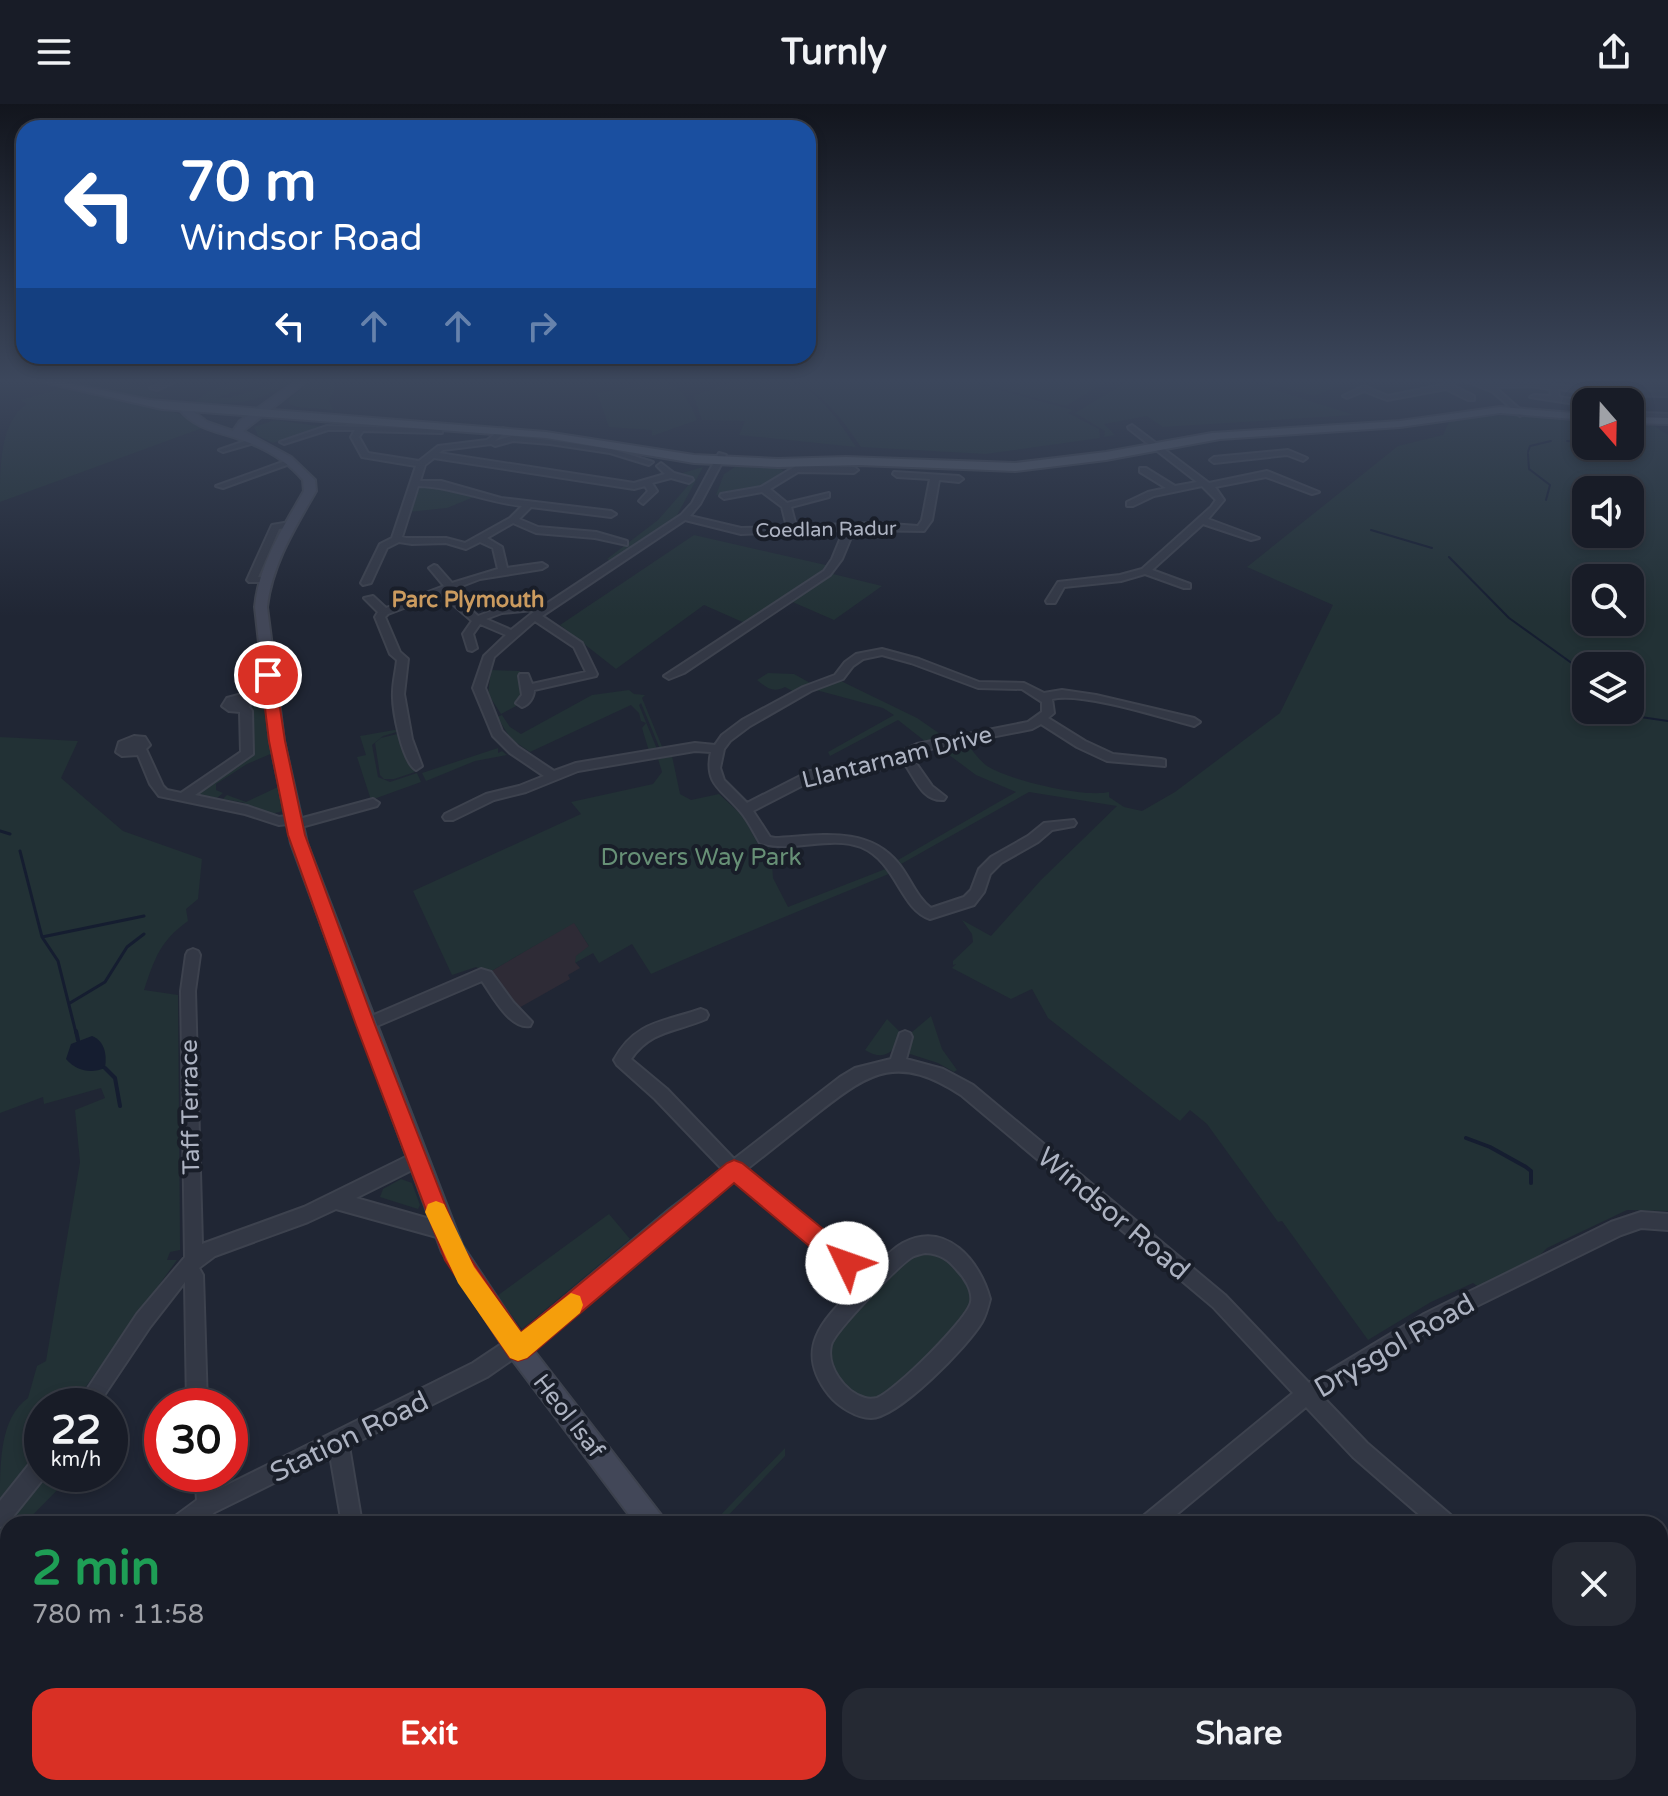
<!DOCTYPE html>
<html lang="en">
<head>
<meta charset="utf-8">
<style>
  :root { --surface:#181c27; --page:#252933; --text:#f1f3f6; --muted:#9fa1a7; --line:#363a44; --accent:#d93025 }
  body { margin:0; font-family:"Varela Round",sans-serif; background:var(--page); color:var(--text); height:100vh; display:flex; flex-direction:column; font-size:30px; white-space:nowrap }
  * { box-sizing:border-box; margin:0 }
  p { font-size:26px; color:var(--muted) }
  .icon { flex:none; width:44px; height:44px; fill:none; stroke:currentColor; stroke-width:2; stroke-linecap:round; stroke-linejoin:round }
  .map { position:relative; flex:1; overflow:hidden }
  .sheet { position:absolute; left:0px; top:1412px; width:1668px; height:280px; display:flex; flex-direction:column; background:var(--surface); border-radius:24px 24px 0 0; box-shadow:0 4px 12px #0003,0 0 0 2px var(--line) }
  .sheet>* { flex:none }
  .banner { position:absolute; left:16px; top:16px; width:800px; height:244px; border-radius:24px; box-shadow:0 4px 12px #0003,0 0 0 2px var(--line); background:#1a4fa0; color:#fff; overflow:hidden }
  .needle { width:52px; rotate:160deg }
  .fabs { position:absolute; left:1572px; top:284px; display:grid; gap:16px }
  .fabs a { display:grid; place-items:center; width:72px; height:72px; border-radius:16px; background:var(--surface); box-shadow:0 4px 12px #0003,0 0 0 2px var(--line); font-size:40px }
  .speed { position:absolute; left:24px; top:1284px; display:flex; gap:16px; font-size:40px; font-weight:700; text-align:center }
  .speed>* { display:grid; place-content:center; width:104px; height:104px; border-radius:50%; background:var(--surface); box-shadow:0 4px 12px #0003,0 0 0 2px var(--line); line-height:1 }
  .speed small { font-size:20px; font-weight:400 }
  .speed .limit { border:12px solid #d22; background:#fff; color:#111 }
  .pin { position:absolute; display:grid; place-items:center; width:68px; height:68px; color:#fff; margin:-34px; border:4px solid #fff; border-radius:50%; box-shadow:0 2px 8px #0007 }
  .me { position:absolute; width:88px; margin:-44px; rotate:312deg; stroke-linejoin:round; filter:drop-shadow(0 0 6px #0008) }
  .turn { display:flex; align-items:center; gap:28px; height:168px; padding:0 32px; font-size:36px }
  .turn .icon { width:104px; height:104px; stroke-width:2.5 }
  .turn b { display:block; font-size:56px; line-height:68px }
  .lanes { display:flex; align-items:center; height:76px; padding:0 32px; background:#0003; justify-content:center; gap:40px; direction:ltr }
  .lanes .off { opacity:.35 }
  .round { display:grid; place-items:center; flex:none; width:84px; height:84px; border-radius:24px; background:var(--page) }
  .overview { display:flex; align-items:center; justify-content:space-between; height:136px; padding:0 32px }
  h1 { font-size:48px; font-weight:800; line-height:60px; color:#1e9e55 }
  .cta { display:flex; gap:16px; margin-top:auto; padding:16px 32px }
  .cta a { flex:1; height:92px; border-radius:24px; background:var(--accent); color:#fff; font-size:32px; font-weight:800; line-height:92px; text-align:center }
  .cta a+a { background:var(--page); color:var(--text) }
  header { display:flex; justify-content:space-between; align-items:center; height:104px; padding:0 32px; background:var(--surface); font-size:36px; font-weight:800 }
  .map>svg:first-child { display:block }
  .medical { fill:#2e2b36 }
  .green { fill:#223135; fill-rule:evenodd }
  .water { fill:#151d30 }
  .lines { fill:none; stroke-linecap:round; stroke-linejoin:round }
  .stream-far2 { stroke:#151d30; stroke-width:2 }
  .stream-far1 { stroke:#151d30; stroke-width:3 }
  .stream { stroke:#151d30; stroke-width:4 }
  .street-casing { stroke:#3d424e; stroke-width:4 }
  .secondary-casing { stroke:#3d424e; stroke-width:4 }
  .primary-casing { stroke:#3d424e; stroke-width:4 }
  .street { fill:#333845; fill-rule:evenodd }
  .secondary { fill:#424758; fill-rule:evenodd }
  .primary { fill:#515765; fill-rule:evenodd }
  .route { fill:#d93025; stroke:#8d1f18; stroke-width:2 }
  .slow { fill:#f59e0b }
  .labels { text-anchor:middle; stroke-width:8; stroke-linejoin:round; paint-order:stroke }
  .far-street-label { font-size:20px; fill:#adb3c2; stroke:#191e29 }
  .far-neighbourhood-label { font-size:22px; font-weight:bold; fill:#cb9b5f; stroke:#191e29 }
  .street-label { font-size:24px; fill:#adb3c2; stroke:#191e29 }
  .park-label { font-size:24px; fill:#679076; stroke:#191e29 }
  .near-street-label { font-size:28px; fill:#adb3c2; stroke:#191e29 }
</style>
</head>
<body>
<header><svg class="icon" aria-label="menu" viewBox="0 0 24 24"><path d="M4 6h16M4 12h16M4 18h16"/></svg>Turnly<svg class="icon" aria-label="share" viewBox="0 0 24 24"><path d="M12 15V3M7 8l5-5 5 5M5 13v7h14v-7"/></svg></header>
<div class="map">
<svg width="1668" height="1692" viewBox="0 0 1668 1692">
  <rect width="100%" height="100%" fill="#202634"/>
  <path class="medical" d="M574 818 593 849 575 858 580 864 568 871 570 875 517 905 488 869Z"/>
  <path class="green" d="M83 276H124L163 292C141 301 105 285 82 279Z
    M236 276H271L215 294C243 296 266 276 294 276 255 300 239 301 194 298L208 288Z
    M312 276H334L336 283 329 296 333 306 296 303 288 299 290 294Z
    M640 276C674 276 684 284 697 316L652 332V326L609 323 597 289 633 283Z
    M737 276C752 276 767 274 782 276 816 279 839 318 856 343L739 331 745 317 702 316 694 293 696 291Z
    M793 276H963L1073 306 1068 309 1099 325 1100 334 986 350 861 343C843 316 823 289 793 276Z
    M969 276H1108L1066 302Z
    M1130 276H1244L1354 311 1163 323 1147 312 1104 320 1115 331 1104 333 1105 327 1075 309Z
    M1250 276H1351L1315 292Z
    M64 284 177 309 205 323 0 398C0 361 0 318 27 300L20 296Z
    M1517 311 1586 314V342H1630V317L1653 321 1668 331V1107L1627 1106 1547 1144 1526 1165 1513 1164 1481 1185 1473 1179 1431 1198 1368 1236 1282 1117 1278 1118 1207 1020 1190 1006 1180 1017 1048 914 1032 885 1011 895 952 864 956 860 953 861V857L973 838 972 830 962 816 991 832 1041 776 1117 702 1029 688 901 760 898 756 1016 688 976 671 941 645 966 638C972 646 979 656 987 662 1009 676 1083 694 1109 688V693L1124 703 1142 707 1175 688 1280 609 1333 501 1247 463 1398 342 1443 331 1449 318 1468 313ZM1586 386H1630V430H1586ZM1586 474H1630V518H1586ZM1586 562H1630V606H1586Z
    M275 316 325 323 273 339 258 332 254 323Z
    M703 363 675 415 611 457 607 455 658 416 693 376 676 371Z
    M735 363H779L784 368C766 386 741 389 716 391L724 370Z
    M435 381 474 393 447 404 408 408 420 383Z
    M694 431 830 462 747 520 704 501 616 565 560 521Z
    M829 469 882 482 834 516 788 496Z
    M491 566 520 567 526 592 522 599 501 610 488 590Z
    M768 569 794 570 812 580 796 589 785 583C773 589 767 584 757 576Z
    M249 574 261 576 268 629 275 648 247 660 216 680V686L223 689 217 694 195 690 240 660 253 644 249 600 245 592 251 586 244 578Z
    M841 577 917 614 946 634 926 638 898 616 830 652 828 648 894 611 883 604 816 586Z
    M629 586 634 590 645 591 642 594 663 645H660L641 599 639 601 657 645 649 647 642 624 646 619 641 617 639 609 631 601 530 648 511 635 497 613 502 611 510 623 521 630 592 591Z
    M400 625V627L383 632 372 641 378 673 390 678 417 669 421 678 371 696 357 653 366 651 360 632Z
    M401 629 415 668 394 675H384L380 671 375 639 381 634Z
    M0 633 78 637 61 674 123 727 202 755 198 795 186 805 188 817C160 837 155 854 144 886L178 891 180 1140V1146L170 1148 167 1156H177L72 1302H42V1342L0 1396C0 1358 0 1314 28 1294L37 1262 46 1257 80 1058 75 1006 105 994 101 984 44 1000 43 993 0 1009Z
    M498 644V649L502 647 507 651 475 657 426 677 422 669Z
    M672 652 680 690 691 696 719 690 743 712 757 738 771 745 773 774 788 803 888 764 891 769C810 803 731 834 651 870L632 840 599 859 593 849 575 859 576 852 589 842 574 819 488 869 476 863 452 871 413 787 581 710 571 698 653 680 662 668 658 655Z
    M280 682 286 705C272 714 257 707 243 702L245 699 223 695 227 691 246 698Z
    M931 912 942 945 957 966 954 968 938 959 907 949 912 928Z
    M887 915 901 929C896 948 884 958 865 946Z
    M401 1075 412 1079 420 1101 418 1105 380 1093 383 1085Z
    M609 1110 630 1135 522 1225 497 1192Z
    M917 1148 939 1149 968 1174 973 1197 967 1210 894 1289 874 1297 855 1292 834 1271 828 1255 833 1228 906 1155Z
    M785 1344V1352L720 1420H712Z
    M44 1370 54 1376H67L24 1420H8V1436L0 1444V1424Z
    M174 1684H372L386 1692H195Z"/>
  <path class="water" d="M92 932C105 937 107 951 105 964 91 970 76 967 66 955L71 940Z"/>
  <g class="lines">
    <path class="stream-far2" d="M1567 337 1576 338
      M1578 338H1586
      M1528 348 1530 342 1551 337
      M1528 350 1529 365 1550 381 1546 396
      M1371 426 1432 444
      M1449 453 1509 514 1573 560 1581 572
      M1621 606 1627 611 1668 617"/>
    <path class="stream-far1" d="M0 727 10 730
      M20 747 42 833 58 857 76 929
      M42 833 144 812
      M70 899 105 878 127 843 144 830"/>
    <path class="stream" d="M76 927 78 936
      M105 964 115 974 120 1002
      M1466 1034 1490 1043 1526 1063 1531 1067V1079"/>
    <defs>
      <path id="street" d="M71 276H81L71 282H65V278Z
        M169 276H179L157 286 150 284Z
        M1450 276H1459L1452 281 1474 292V296H1468L1446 285 1387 296 1364 287 1347 294 1343 292 1364 282 1388 292 1442 281Z
        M1464 276H1475L1484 279 1531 278 1608 287 1668 288V292L1608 291 1558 285 1559 293 1572 295 1573 297 1569 299 1530 293 1534 291 1551 292 1550 285 1531 282 1495 283 1523 308 1524 310 1520 312 1493 288Z
        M1630 305 1645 309 1668 310V314L1645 313 1630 309Z
        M1132 321 1209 379 1267 367 1319 388 1312 390 1266 373 1215 383 1224 396 1208 415 1259 434 1251 436 1203 420 1152 466 1190 480V484H1184L1145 470 1121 477 1064 483 1055 499H1047L1046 497 1058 478 1120 471 1142 465 1211 403 1216 396 1202 382 1154 392 1133 402H1127V398L1148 388 1166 384 1140 368V364H1146L1175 382 1197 378 1129 325 1128 323Z
        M327 322 442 325V329H439L363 327 359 333 368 349 419 357 438 342 487 336 503 324 507 326 495 337 512 332 548 336 611 345 653 358 649 361 610 349 550 340 513 337 495 342 491 340 443 346 439 349 634 379 665 370 657 362 661 359 674 369 692 374 693 376 689 379 671 374 652 379 657 387 643 400 639 397 648 387 645 382 634 385 434 354 425 361 420 377H441L501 394 611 407 616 410 611 413 531 403 519 415 538 423 596 428 627 437V441L595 434 536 429 513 419 487 434 502 443 507 464 542 459 547 462 542 465 480 475 449 487 478 512 502 503 533 502V506L502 509 486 515 511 526 531 510 681 411 692 399 719 349 726 351 700 400 690 412 741 424 787 423 782 403 762 388 724 395 720 392 721 390 761 383 796 362 854 363 858 366 854 369 798 368 770 385 787 399 829 389V393L791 403 796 422 876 419 918 422 922 416 930 375 897 373 893 370 894 368 959 372 963 375 959 378 939 376 932 416 924 427 854 426 842 455 830 471 684 569 669 575 664 572 824 467 832 455 844 426 741 430 685 416 542 512 582 539 597 570 596 572 534 586C534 593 529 601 522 603L516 599 522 591 519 572 520 570H528L532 580 586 568 574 543 535 517 494 553 485 584 502 627 518 643 554 667 576 659 695 639 715 641 722 631 742 616 803 583 835 571 845 558 856 550 882 545 919 555 979 578 1024 579 1044 589 1062 586 1096 591 1194 614 1200 618 1194 622C1160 613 1083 588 1052 595L1054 609 1048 614 1085 637 1113 650 1161 655 1165 656V662L1107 657 1077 643 1041 620 1032 625 920 647 911 652 932 682 946 693 944 696C921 698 914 671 902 656L882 665 817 674 753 707 770 733 775 734C818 732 867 721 898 759 910 773 916 793 931 804L964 793 971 786 979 765 991 753 1028 732 1044 719 1074 716 1076 719 1074 722 1052 726 1038 738 1001 759 990 770 984 788 974 801 930 815C900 805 897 758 861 743 830 731 793 749 760 739 754 729 748 716 740 707 722 685 704 681 711 648L695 647 578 667 526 688 494 696 453 716H445L443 713 445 710 486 690 519 682 544 672 510 649 493 632 473 584 484 552 506 531 480 520 473 530 477 544 472 547 468 546 463 530 472 517 441 490 388 510 385 513 400 548 408 555 404 590 412 635 422 662 416 666C402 658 392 605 393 588 393 578 396 567 397 556L390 550 375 513 378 508 364 494 373 492 386 504 444 482 429 464 434 461 437 462 452 479 498 465 493 444 480 438 466 445 446 439 412 440 399 438 387 444 371 479 363 481 361 479 380 440 392 434 416 362 362 353 351 333 355 326H328L284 340 280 338ZM418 382C454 383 486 398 522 402L510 414 465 439 446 434H406L402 433ZM882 551 911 559 978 584 1022 585 1042 598V608L1028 618 917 640 880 657 810 667 747 699 724 676 720 664 724 645 730 637 750 622 811 587 843 575 853 562 863 555Z
        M251 335 255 337 254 339 223 348 219 346Z
        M1288 346 1307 354 1303 357 1287 351 1214 359 1210 356 1214 353Z
        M288 356 295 358 223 384 216 382Z
        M290 418 295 421 293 423 279 425 258 473 268 474V478H249L247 476 272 421Z
        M242 590 253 596 249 603 252 607 253 650 195 691 247 702 279 713 293 711 299 715 373 695 379 699 377 702 294 725 290 724 288 720 279 721 245 710 159 692 150 680 138 651 122 652 116 648 119 638 134 632 145 633 150 641 146 645 163 682 167 686 181 689 241 648 240 608 229 607 222 602 227 594Z
        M193 845 198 847 200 851 195 887 202 1140 304 1103 416 1048 422 1051 424 1056 422 1061 356 1094 444 1119 450 1121 453 1127 450 1133 444 1135 336 1105 308 1118 215 1152 199 1164 203 1171 207 1302H187L185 1178 150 1223 97 1302H76L137 1210 185 1153 181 887 186 851 188 847Z
        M481 865 491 868 513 898 532 918 530 922C510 926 492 891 482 877L370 925 365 927 360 925 358 921 360 917Z
        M701 905 706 907 708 911 706 915C676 928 651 926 631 955L667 985 734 1055 840 973 855 964 891 955 900 929 905 927 910 929 912 933 906 955 943 965 973 981 1225 1191 1309 1279 1424 1210 1611 1118 1641 1108 1668 1110V1126L1641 1124 1621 1131 1436 1222 1322 1292 1367 1339 1453 1413 1456 1420H1430L1353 1353 1306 1303 1165 1420H1139L1142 1413 1293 1289 1213 1203 961 991C899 951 872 966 819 1008 795 1027 771 1046 747 1065L870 1169C881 1158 890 1146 903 1139 946 1116 980 1157 990 1195 988 1203 986 1211 982 1218 968 1242 898 1314 871 1314 856 1314 838 1302 829 1291 792 1244 824 1215 858 1181L734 1076 682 1117 525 1252 516 1253 487 1273 349 1342 362 1420H342L330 1351 215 1408 199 1420H171L174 1413 197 1396 195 1370H215L217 1386 473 1259 509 1235 517 1233 670 1105 722 1065 655 995 617 961 614 956C635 917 664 918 701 905ZM926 1149C940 1150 948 1155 957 1166 965 1174 973 1187 971 1198 968 1215 894 1288 877 1294 873 1295 868 1295 865 1294 844 1288 826 1262 831 1241 834 1228 901 1158 914 1152 917 1151 924 1149 926 1149Z
        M42 1350V1370H47L7 1420 0 1423V1397L35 1353Z
        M1660 1526 1668 1529V1551L1660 1548Z
        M8 1545V1568L0 1571V1548Z"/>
      <path id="secondary" d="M297 276H308L243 327 291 353 315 376 316 387C295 424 272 460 267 503L284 637 307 739 462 1141 524 1234 661 1411 665 1420H636L508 1250 442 1148 291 739 270 637 255 503C259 459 283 424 304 387L303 376C289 359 268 346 247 338 223 328 197 327 180 306L189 304 207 318 233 327 240 317Z
        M935 1684H980L983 1692H938Z"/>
      <path id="primary" d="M35 276H54L149 296 546 328 694 351 778 355 846 353 1015 359 1106 348 1212 329 1400 317 1500 303 1586 310V316L1500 309 1400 323 1220 335 1106 356 1015 367 859 361 778 363 694 359 546 334 162 305Z
        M1630 313 1668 314V320L1630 319Z"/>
    </defs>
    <use href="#street" class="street-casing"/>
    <use href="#secondary" class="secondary-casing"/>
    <use href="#primary" class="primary-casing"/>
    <use href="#street" class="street"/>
    <use href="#secondary" class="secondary"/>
    <use href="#primary" class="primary"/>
  </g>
  <linearGradient id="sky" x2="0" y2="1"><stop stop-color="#12151d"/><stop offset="0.54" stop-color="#3c475c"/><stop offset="1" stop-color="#3c475c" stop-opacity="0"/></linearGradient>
  <rect width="1668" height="513" fill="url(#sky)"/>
  <path class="route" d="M268 567 275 571 285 637 305 731 375 921 461 1141 521 1228 727 1059 734 1056 742 1059 855 1151 858 1159 855 1167 847 1171 839 1167 734 1079 527 1254 518 1257 510 1254 445 1156 356 921 288 731 269 637 261 571Z"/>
  <path class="slow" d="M436 1097 444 1100 474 1163 521 1228 571 1189 580 1192 583 1201 580 1209 527 1254 518 1257 510 1254 458 1179 425 1108 428 1100Z"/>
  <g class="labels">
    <g class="far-street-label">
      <text transform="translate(826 425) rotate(-1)" y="7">Coedlan Radur</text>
    </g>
    <g class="far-neighbourhood-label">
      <text x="468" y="503">Parc Plymouth</text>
    </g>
    <g class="street-label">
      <text transform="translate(897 653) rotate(-14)" y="8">Llantarnam Drive</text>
      <text transform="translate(190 1003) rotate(-91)" y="8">Taff Terrace</text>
      <text transform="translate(569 1312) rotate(52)" y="8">Heol Isaf</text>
    </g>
    <g class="park-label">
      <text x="701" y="761">Drovers Way Park</text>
    </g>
    <g class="near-street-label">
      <text transform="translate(1114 1109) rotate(40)" y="10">Windsor Road</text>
      <text transform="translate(1394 1241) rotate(-30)" y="10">Drysgol Road</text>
      <text transform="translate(349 1332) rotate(-26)" y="10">Station Road</text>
    </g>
  </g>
</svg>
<div class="fabs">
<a><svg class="needle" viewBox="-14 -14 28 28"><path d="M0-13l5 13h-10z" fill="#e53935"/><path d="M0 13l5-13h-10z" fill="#9fa1a7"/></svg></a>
<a><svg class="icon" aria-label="sound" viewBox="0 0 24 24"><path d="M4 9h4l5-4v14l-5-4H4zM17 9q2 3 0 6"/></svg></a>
<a><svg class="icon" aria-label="search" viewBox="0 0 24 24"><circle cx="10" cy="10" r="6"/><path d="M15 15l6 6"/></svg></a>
<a><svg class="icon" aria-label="layers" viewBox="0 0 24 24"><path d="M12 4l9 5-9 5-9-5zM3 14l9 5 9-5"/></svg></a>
</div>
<div class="speed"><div>22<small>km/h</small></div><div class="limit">30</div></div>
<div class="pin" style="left:268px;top:571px;background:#d93025"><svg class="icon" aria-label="arrive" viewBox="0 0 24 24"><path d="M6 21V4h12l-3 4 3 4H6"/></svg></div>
<svg class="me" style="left:847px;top:1159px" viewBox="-20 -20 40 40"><circle r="19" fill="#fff"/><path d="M0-13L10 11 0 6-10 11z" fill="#d93025"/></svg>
<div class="banner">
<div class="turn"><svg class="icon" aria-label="left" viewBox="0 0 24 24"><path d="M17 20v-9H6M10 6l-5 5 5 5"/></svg><div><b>70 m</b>Windsor Road</div></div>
<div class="lanes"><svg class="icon" aria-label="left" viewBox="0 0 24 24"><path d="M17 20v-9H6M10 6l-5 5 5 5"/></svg><svg class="icon off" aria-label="ahead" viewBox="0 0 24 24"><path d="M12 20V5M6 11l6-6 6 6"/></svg><svg class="icon off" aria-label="ahead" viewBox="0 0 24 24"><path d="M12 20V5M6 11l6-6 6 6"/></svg><svg class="icon off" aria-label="right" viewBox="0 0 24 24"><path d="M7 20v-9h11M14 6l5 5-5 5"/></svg></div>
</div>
<section class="sheet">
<div class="overview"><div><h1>2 min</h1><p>780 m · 11:58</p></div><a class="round"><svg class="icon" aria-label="close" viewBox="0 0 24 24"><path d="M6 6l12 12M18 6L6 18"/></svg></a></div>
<div class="cta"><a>Exit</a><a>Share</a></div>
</section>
</div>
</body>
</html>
